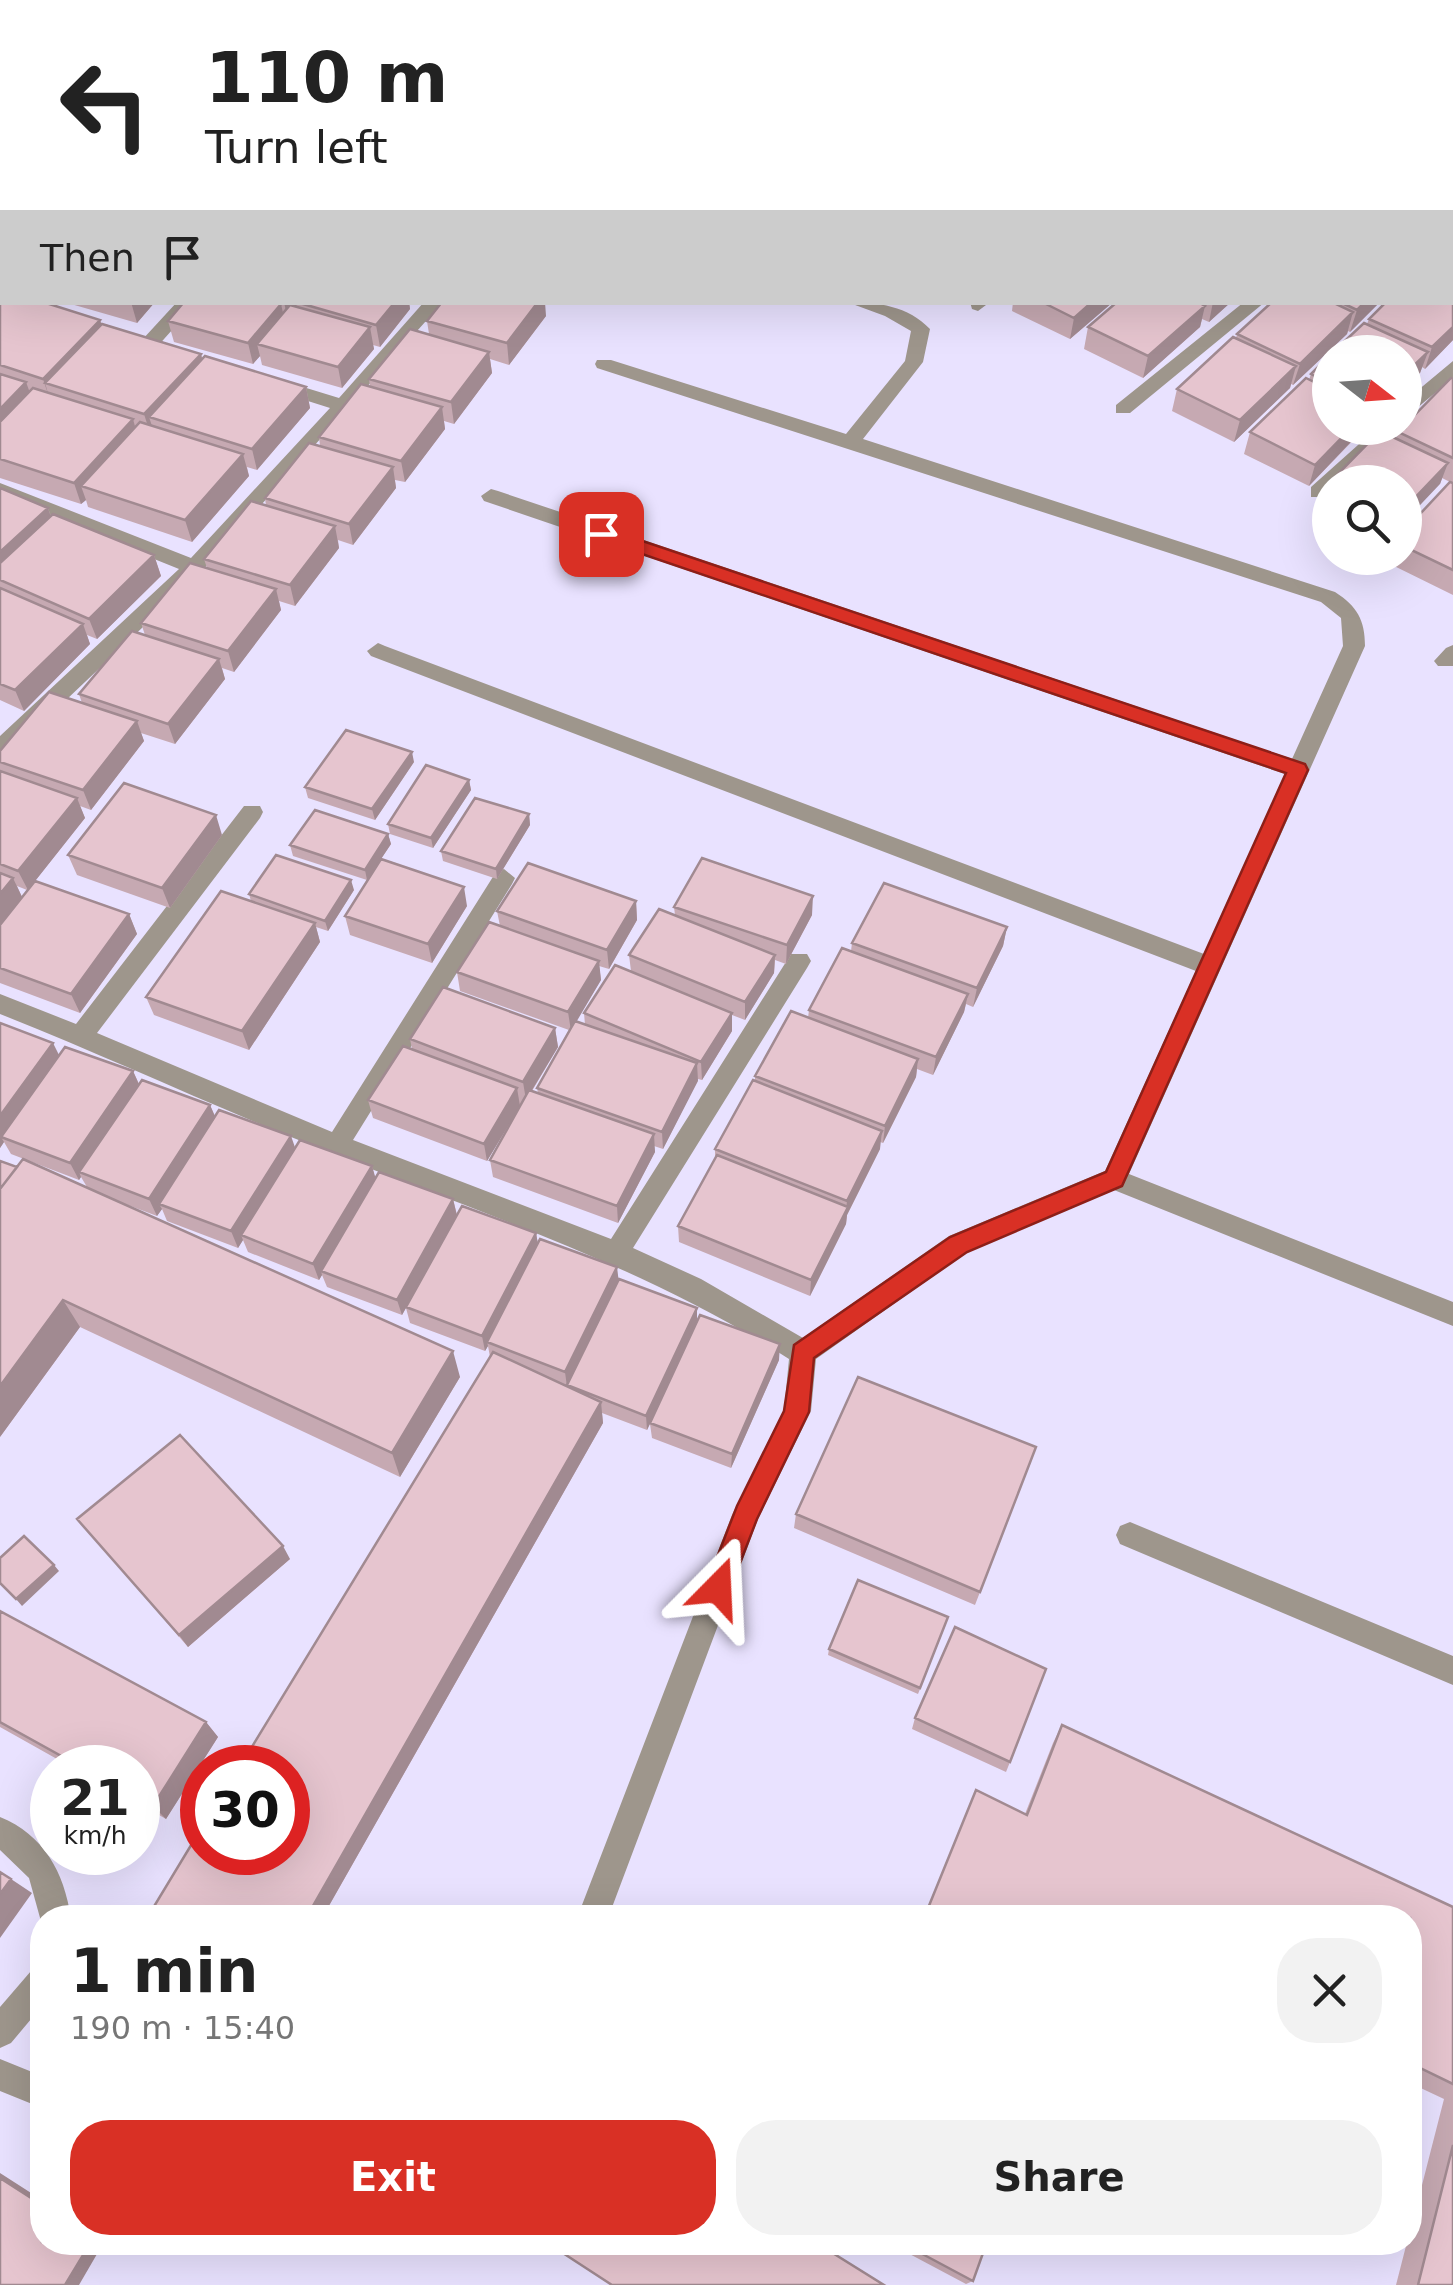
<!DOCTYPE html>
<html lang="en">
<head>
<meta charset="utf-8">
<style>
  :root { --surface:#fff; --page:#f2f2f2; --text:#222; --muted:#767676; --accent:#d93025 }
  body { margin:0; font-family:"DejaVu Sans",sans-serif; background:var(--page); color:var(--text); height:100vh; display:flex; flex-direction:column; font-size:38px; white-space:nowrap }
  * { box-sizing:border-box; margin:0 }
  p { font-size:32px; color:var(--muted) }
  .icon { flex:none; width:55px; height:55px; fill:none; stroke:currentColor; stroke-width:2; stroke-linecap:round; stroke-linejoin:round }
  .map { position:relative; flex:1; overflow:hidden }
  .panel { position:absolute; left:30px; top:1905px; width:1392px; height:350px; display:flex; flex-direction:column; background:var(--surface); border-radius:40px; box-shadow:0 10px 40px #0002 }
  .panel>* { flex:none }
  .hud { position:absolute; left:0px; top:0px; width:1455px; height:305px; box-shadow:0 10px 40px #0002; background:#fff; color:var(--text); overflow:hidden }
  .needle { width:65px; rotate:107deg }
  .controls { position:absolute; left:1312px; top:335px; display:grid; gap:20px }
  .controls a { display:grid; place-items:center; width:110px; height:110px; border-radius:50%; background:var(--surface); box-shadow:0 10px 40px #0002; font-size:50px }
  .speed { position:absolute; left:30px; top:1745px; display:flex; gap:20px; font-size:50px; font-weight:700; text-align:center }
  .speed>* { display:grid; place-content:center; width:130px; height:130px; border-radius:50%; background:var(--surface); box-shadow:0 10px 40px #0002; line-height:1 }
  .speed small { font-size:25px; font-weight:400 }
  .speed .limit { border:15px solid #d22; background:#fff; color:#111 }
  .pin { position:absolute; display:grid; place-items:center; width:85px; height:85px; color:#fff; margin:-42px; border-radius:20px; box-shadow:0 5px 15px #0006 }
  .me { position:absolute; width:110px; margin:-55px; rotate:21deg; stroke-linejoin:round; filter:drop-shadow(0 0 8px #0008) }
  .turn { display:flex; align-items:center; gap:35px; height:210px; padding:0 40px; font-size:45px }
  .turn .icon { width:130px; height:130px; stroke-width:2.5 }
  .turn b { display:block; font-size:70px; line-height:85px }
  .then { display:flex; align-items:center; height:95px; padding:0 40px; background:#0003; gap:20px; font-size:38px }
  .round { display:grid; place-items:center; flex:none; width:105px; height:105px; border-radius:40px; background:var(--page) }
  .head { display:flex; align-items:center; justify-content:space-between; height:170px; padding:0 40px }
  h1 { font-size:60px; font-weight:800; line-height:75px }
  .button { display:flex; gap:20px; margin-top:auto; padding:20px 40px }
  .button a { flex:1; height:115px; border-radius:40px; background:var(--accent); color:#fff; font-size:40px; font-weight:800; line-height:115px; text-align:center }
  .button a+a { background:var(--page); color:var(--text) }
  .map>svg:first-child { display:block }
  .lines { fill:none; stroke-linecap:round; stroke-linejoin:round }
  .street { fill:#9e968c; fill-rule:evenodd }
  .wall { fill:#c6a9b2; fill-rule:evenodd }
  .shaded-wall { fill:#a18a91 }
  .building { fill:#e6c5cf; stroke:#a18a91; stroke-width:2.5 }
  .route { fill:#d93025; stroke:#8d1f18; stroke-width:2.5 }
</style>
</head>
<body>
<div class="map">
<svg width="1453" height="2285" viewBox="0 0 1453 2285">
  <rect width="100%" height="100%" fill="#e9e2ff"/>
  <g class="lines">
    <path class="street" d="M1453 136V147H1452V136Z
      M177 302H197L156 348H142V340Z
      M424 302H443L201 572 8 755 0 757V736L179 569 0 497V483L191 558 330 408 270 389V381L277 379 339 398Z
      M847 302C878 302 908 306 930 329L923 362 863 439 1335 592C1357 606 1365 620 1365 646L1129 1174 1453 1302V1326L1114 1190 967 1252 816 1359 811 1411 758 1519 608 1918H577L732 1515 784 1410 789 1359C646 1267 488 1216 331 1153 219 1109 111 1058 0 1014V994L76 1024 244 806H260L263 812 260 818 97 1033 332 1132 496 872 504 869 515 878 512 884 353 1140 611 1239 791 954H807L811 961 807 968 633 1248 701 1279 803 1338 949 1236 1105 1171 1196 971 371 656 367 651 378 643 385 646 1204 954 1285 774 484 501 481 496 491 489 498 491 1292 759 1343 646 1341 618 1321 602 597 368 595 364 597 360H611L846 434 905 361 911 331 885 316Z
      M970 302H990L978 311 972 309Z
      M1244 302H1265L1130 413H1116V405Z
      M1453 361V378L1405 418V401Z
      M1377 428H1398L1340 482H1330V492L1325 497H1311V487Z
      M1453 645V666H1438L1434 661 1446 648Z
      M1130 1522 1453 1656V1685L1120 1544 1116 1535 1120 1526Z
      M0 1817C44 1835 64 1872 71 1918H42V1925L29 1878 0 1850Z
      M42 1966V2006L11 2043 0 2048V2007L31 1971Z
      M0 2059 42 2076V2108L0 2091Z"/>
  </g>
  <path class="wall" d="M1083 0H1214L1220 2H1079Z
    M1453 240V340L1425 369 1422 367 1420 373 1367 324 1369 319 1452 302Z
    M0 296 100 320 101 324 201 354 202 359 306 387 310 408 257 470 247 467 249 476 192 542 88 507 86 500 81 504 0 478Z
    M64 302H155L137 323Z
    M184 302H409L410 309 380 347 373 345 374 349 342 388 262 365 260 356 253 364 174 342 168 321Z
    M1013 302H1113L1070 339 1012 311Z
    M1117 302H1231L1209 322 1202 319 1200 327 1143 378 1084 349 1088 327Z
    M1272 302H1380L1350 332 1348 331 1347 334 1293 385 1291 384 1290 388 1234 442 1172 411 1177 389 1236 338 1237 334Z
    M546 316 509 365 490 359 492 373 454 424 444 421 445 429 405 482 395 480 396 488 353 545 338 540 339 548 295 606 279 601 281 610 234 672 222 668 225 679 175 744 141 733 144 741 91 810 80 806 85 818 35 881 129 914 137 934 80 1013 0 983V751L82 703 79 694 145 635 141 623 207 568 204 559 266 506 265 498 320 446 319 437 370 387 369 379 429 334 427 321ZM17 886 27 890 22 897Z
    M1330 355V428L1363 430 1309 486 1244 454 1250 432 1309 380 1311 374Z
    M1453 379V595L1386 562 1388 558H1405V530L1450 482 1442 478 1440 484 1396 438 1398 432Z
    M1330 483V515L1319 509 1325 488Z
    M0 488 48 508 51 516 154 555 161 576 97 639 87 635 90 644 24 711 0 700Z
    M414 762 375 820 308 798 305 787Z
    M469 780 471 790 433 848 390 834 388 824Z
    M529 814 530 825 497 879 443 861 441 851Z
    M388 834 391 844 367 880 293 856 290 845Z
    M222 835 170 908 77 875 68 855Z
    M354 890 328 931 316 927 320 942 249 1050 154 1015 146 997 251 901 249 894Z
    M636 901 637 920 609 969 599 966 601 980 576 1021 585 1025 584 1013 631 971 629 955 675 915 674 907 812 915 786 964 775 960 774 973 745 1020 732 1015V1031L702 1080 698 1079 663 1149 654 1146 655 1152 618 1223 493 1177 490 1160 520 1106 487 1161 373 1118 368 1100 412 1049 410 1039 555 1028 558 1047 532 1091 538 1093 537 1088 569 1030 460 991 457 972 500 926 497 911Z
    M467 906 432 963 350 935 345 916Z
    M1007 927 1003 946 973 1007 966 1004 964 1012 933 1075 917 1069 916 1077 883 1143 880 1142V1149L847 1215 846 1224 810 1296 679 1242 678 1226 715 1158V1149L755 1081V1076L808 1018 809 1010 851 951 852 943Z
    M0 1023 59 1055 133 1071 139 1084 210 1105 215 1117 295 1148 372 1166 375 1178 453 1199 457 1215 536 1233 538 1244 619 1281 697 1308V1321L779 1360 731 1468 652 1438 650 1424 647 1430 602 1413 603 1423 322 1918H147L490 1357 488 1346 485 1351 410 1323 406 1308 402 1315 327 1287 322 1275 319 1280 248 1252 243 1240 238 1248 167 1221 162 1209 157 1216 112 1199 460 1377 400 1477 80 1327 0 1437 87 1187 81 1177 79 1180 11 1154 4 1142 0 1148Z
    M1036 1447 975 1605 794 1528 796 1514Z
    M77 1519 290 1559 188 1647Z
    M0 1611 206 1722 218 1737 166 1819 138 1803V1768H73L0 1727Z
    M946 1624 918 1694 828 1655 829 1649Z
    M915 1718 1010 1762 1006 1772 912 1729Z
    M1062 1725 1453 1907V2285H1396L1407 2242H1410V2232L1444 2099 1410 2083V1918H924L1025 1814 1053 1743Z
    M887 2242H987L973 2281 966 2284Z"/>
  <path class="shaded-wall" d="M131 302H155L137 323Z
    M284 302H304L296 303 297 310 288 321Z
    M395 302H409L410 309 380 347 376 325Z
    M538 302H545L546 316 509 365 507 343Z
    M1092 302H1113L1070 339 1074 318Z
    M1213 302H1231L1209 322Z
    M1365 302H1380L1350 332 1357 310Z
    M281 304 286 326 257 344 260 356 253 364 248 343Z
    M1205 306 1200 327 1143 378 1148 356Z
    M1353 312 1347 334 1293 385 1300 364Z
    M100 320 107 342 45 383 50 400 43 379Z
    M370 327 374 349 342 388 338 367Z
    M1453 327V340L1425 369 1432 347Z
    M489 352 492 373 454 424 451 402Z
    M1428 352 1420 373 1405 388V374Z
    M201 354 206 375 149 417 154 432 151 436 144 414Z
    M1296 366 1290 388 1234 442 1240 420Z
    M26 382 34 404 0 439V409Z
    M306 387 310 408 257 470 252 449Z
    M442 407 445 429 405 482 401 461Z
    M133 419 139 441 81 486 86 500 81 504 74 483Z
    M1351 428H1364L1309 486 1315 465Z
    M243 454 249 476 192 542 185 520Z
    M1448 463 1440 484 1405 521V508Z
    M393 467 396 488 353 545 349 524Z
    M48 508 55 529 0 580V552Z
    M335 526 339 548 295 606 290 585Z
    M154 555 161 576 97 639 89 619Z
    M276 589 281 610 234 672 228 651Z
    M83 624 90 644 24 711 15 690Z
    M219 659 225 679 175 744 168 724Z
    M137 721 144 741 91 810 83 790Z
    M412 752 414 762 375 820 372 809Z
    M469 780 471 790 433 848 431 838Z
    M77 798 85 818 28 890 18 871Z
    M529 814 530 825 497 879 496 869Z
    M216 815 222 835 170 908 162 888Z
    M388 834 391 844 367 880 365 870Z
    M13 878 22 897 0 926V894Z
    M351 880 354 890 328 931 325 921Z
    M464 887 467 906 432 963 428 944Z
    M813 896 812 915 786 964 787 945Z
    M636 901 637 920 609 969 607 950Z
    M129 914 137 934 80 1013 71 994Z
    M315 923 320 942 249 1050 242 1031Z
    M1007 927 1003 946 973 1007 977 988Z
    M775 955 774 973 745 1020V1002Z
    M599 961 601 980 571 1031 568 1012Z
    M968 994 964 1012 933 1075 936 1057Z
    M732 1013V1031L702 1080 701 1062Z
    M555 1028 558 1047 526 1100 523 1082Z
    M53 1043 62 1061 1 1137 4 1142 0 1148V1116Z
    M918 1059 916 1077 883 1143 885 1126Z
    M697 1063 698 1081 663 1149 662 1132Z
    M133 1071 141 1089 79 1172 81 1177 79 1180 70 1163Z
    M517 1088 520 1106 487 1161 484 1144Z
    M210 1105 218 1123 159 1204 162 1209 157 1216 149 1199Z
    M882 1131 880 1149 847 1215 846 1224 810 1296 811 1280 846 1210 847 1201Z
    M654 1134 655 1152 618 1223 617 1206Z
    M291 1136 297 1153 241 1235 243 1240 238 1248 231 1231Z
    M372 1166 377 1183 321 1271 322 1275 319 1280 313 1264Z
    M453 1199 457 1216 402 1315 397 1300Z
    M536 1233 539 1250 487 1342 488 1346 485 1351 482 1336Z
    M617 1267 619 1283 567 1387 565 1372Z
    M63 1300 80 1327 0 1437V1386Z
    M697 1308V1324L647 1430 646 1416Z
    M780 1344 779 1360 731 1468 732 1454Z
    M453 1351 460 1377 400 1477 392 1453Z
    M601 1402 603 1423 322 1918H306Z
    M283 1546 290 1559 188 1647 179 1635Z
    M54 1565 59 1571 22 1606 16 1599Z
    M206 1722 218 1737 166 1819 153 1806Z
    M11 1879 32 1893 0 1938V1894Z
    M0 2173 42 2200V2205L0 2178Z
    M91 2242H104L79 2285H65Z"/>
  <path class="building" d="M1083 0H1092L1098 2H1079Z
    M1109 0H1167L1163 2H1114Z
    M1178 0H1214L1220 2H1175Z
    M2 210V241L0 242V211Z
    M1453 284V327L1432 347 1369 319 1386 302H1452Z
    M2 293V302H43L100 320 43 379 0 365V296Z
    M184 302H275L281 304 248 343 168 321Z
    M296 302H395L376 325Z
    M442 302H538L507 343 427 321Z
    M1042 302H1092L1074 318Z
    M1117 302H1198L1205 306 1148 356 1088 327Z
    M1272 302H1332L1353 312 1300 364 1237 334Z
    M1340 302H1365L1357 310Z
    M290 305 370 327 338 367 257 344Z
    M1364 323 1428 352 1405 374V352H1333Z
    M102 324 201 354 144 414 45 383Z
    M410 329 489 352 451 402 369 379Z
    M1233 337 1296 366 1240 420 1177 389Z
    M1330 355V384L1311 374Z
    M205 356 306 387 252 449 149 417Z
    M0 374 26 382 0 409Z
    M1306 378 1330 390V428H1351L1315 465 1250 432Z
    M1451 378 1453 379V458L1398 432 1402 428H1405V425Z
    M361 384 442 407 401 461 319 437Z
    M33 388 133 419 74 483 0 459V422Z
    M140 422 243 454 185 520 81 486Z
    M1380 431 1448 463 1405 508V482H1330Z
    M309 443 393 467 349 524 265 498Z
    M1450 482 1453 483V570L1405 547V530Z
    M0 488 48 508 0 552Z
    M251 501 335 526 290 585 204 559Z
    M53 514 154 555 89 619 0 580V563Z
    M190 563 276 589 228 651 141 623Z
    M0 588 83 624 15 690 0 684Z
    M132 631 219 659 168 724 79 694Z
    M49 692 137 721 83 790 0 762V751Z
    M346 730 412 752 372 809 305 787Z
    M426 765 469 780 431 838 388 824Z
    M0 771 77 798 18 871 0 864Z
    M124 783 216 815 162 888 68 855Z
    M475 798 529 814 496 869 441 851Z
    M315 810 388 834 365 870 290 845Z
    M276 855 351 880 325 921 249 894Z
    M702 858 813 896 787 945 674 907Z
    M381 859 464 887 428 944 345 916Z
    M528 863 636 901 607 950 497 911Z
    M0 873 13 878 0 894Z
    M35 881 129 914 71 994 0 968V925Z
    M884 883 1007 927 977 988 852 943Z
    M221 891 315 923 242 1031 146 997Z
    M659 909 775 955 745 1002 629 955Z
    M489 922 599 961 568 1012 457 972Z
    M842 948 968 994 936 1057 809 1010Z
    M615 965 732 1013 701 1062 584 1013Z
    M443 987 555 1028 523 1082 410 1039Z
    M791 1011 918 1059 885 1126 755 1076Z
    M575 1021 697 1063 662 1132 537 1088Z
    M0 1023 53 1043 0 1116Z
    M403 1046 517 1088 484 1144 368 1100Z
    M65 1047 133 1071 70 1163 1 1137Z
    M142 1080 210 1105 149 1199 79 1172Z
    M753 1080 882 1131 847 1201 715 1149Z
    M529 1090 654 1134 617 1206 490 1160Z
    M219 1110 291 1136 231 1231 159 1204Z
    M300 1140 372 1166 313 1264 241 1235Z
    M717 1155 848 1207 811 1280 678 1226Z
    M23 1159 453 1351 392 1453 63 1300 0 1386V1189Z
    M0 1161 17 1167 0 1189Z
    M379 1172 453 1199 397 1300 321 1271Z
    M462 1206 536 1233 482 1336 406 1307Z
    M540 1239 617 1267 565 1372 487 1342Z
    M619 1279 697 1308 646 1416 567 1385Z
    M700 1315 780 1344 732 1454 650 1423Z
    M493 1352 601 1402 306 1918H147L202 1827V1852H288V1768H239Z
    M858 1377 1036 1447 980 1592 796 1514Z
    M180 1435 283 1546 179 1635 77 1519Z
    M24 1536 54 1565 16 1599 0 1583V1558Z
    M858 1580 948 1617 920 1688 829 1649Z
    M0 1611 206 1722 153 1806 138 1797V1768H83L0 1722Z
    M955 1627 1046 1669 1010 1762 915 1718Z
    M1062 1725 1453 1907V2084L1410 2063V1918H1107L1103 1915 1102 1918H924L976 1790 1027 1815Z
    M0 1872 11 1879 0 1894Z
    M1453 2145V2285H1418Z
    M0 2178 42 2205V2242H91L65 2285H0Z
    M546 2242H815L884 2285H612Z
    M900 2242H987L973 2281Z"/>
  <path class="route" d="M601 527 1305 764 1308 770 1122 1186 967 1252 814 1358 809 1412 757 1519 727 1597 718 1601 709 1597 705 1588 737 1506 784 1411 794 1345 950 1237 1106 1172 1286 773 595 538V529Z"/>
</svg>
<div class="controls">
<a><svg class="needle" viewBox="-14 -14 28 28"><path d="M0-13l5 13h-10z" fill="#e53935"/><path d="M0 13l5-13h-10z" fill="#767676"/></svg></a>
<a><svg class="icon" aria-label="search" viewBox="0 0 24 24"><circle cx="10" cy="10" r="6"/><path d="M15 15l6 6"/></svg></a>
</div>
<div class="speed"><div>21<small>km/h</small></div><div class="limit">30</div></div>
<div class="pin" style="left:601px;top:534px;background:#d93025"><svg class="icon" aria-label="arrive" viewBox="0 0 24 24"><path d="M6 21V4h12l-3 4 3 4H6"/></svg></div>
<svg class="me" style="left:718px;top:1588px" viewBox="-20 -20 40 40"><path d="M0-17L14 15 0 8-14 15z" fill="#d93025" stroke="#fff" stroke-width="4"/></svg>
<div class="hud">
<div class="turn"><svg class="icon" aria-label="left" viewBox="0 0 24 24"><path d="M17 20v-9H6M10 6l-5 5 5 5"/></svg><div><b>110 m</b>Turn left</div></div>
<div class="then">Then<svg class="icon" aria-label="arrive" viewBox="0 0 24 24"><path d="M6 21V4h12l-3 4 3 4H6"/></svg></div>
</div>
<section class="panel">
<div class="head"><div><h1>1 min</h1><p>190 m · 15:40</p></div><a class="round"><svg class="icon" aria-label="close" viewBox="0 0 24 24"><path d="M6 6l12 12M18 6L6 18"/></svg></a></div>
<div class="button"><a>Exit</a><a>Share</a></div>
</section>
</div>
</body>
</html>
